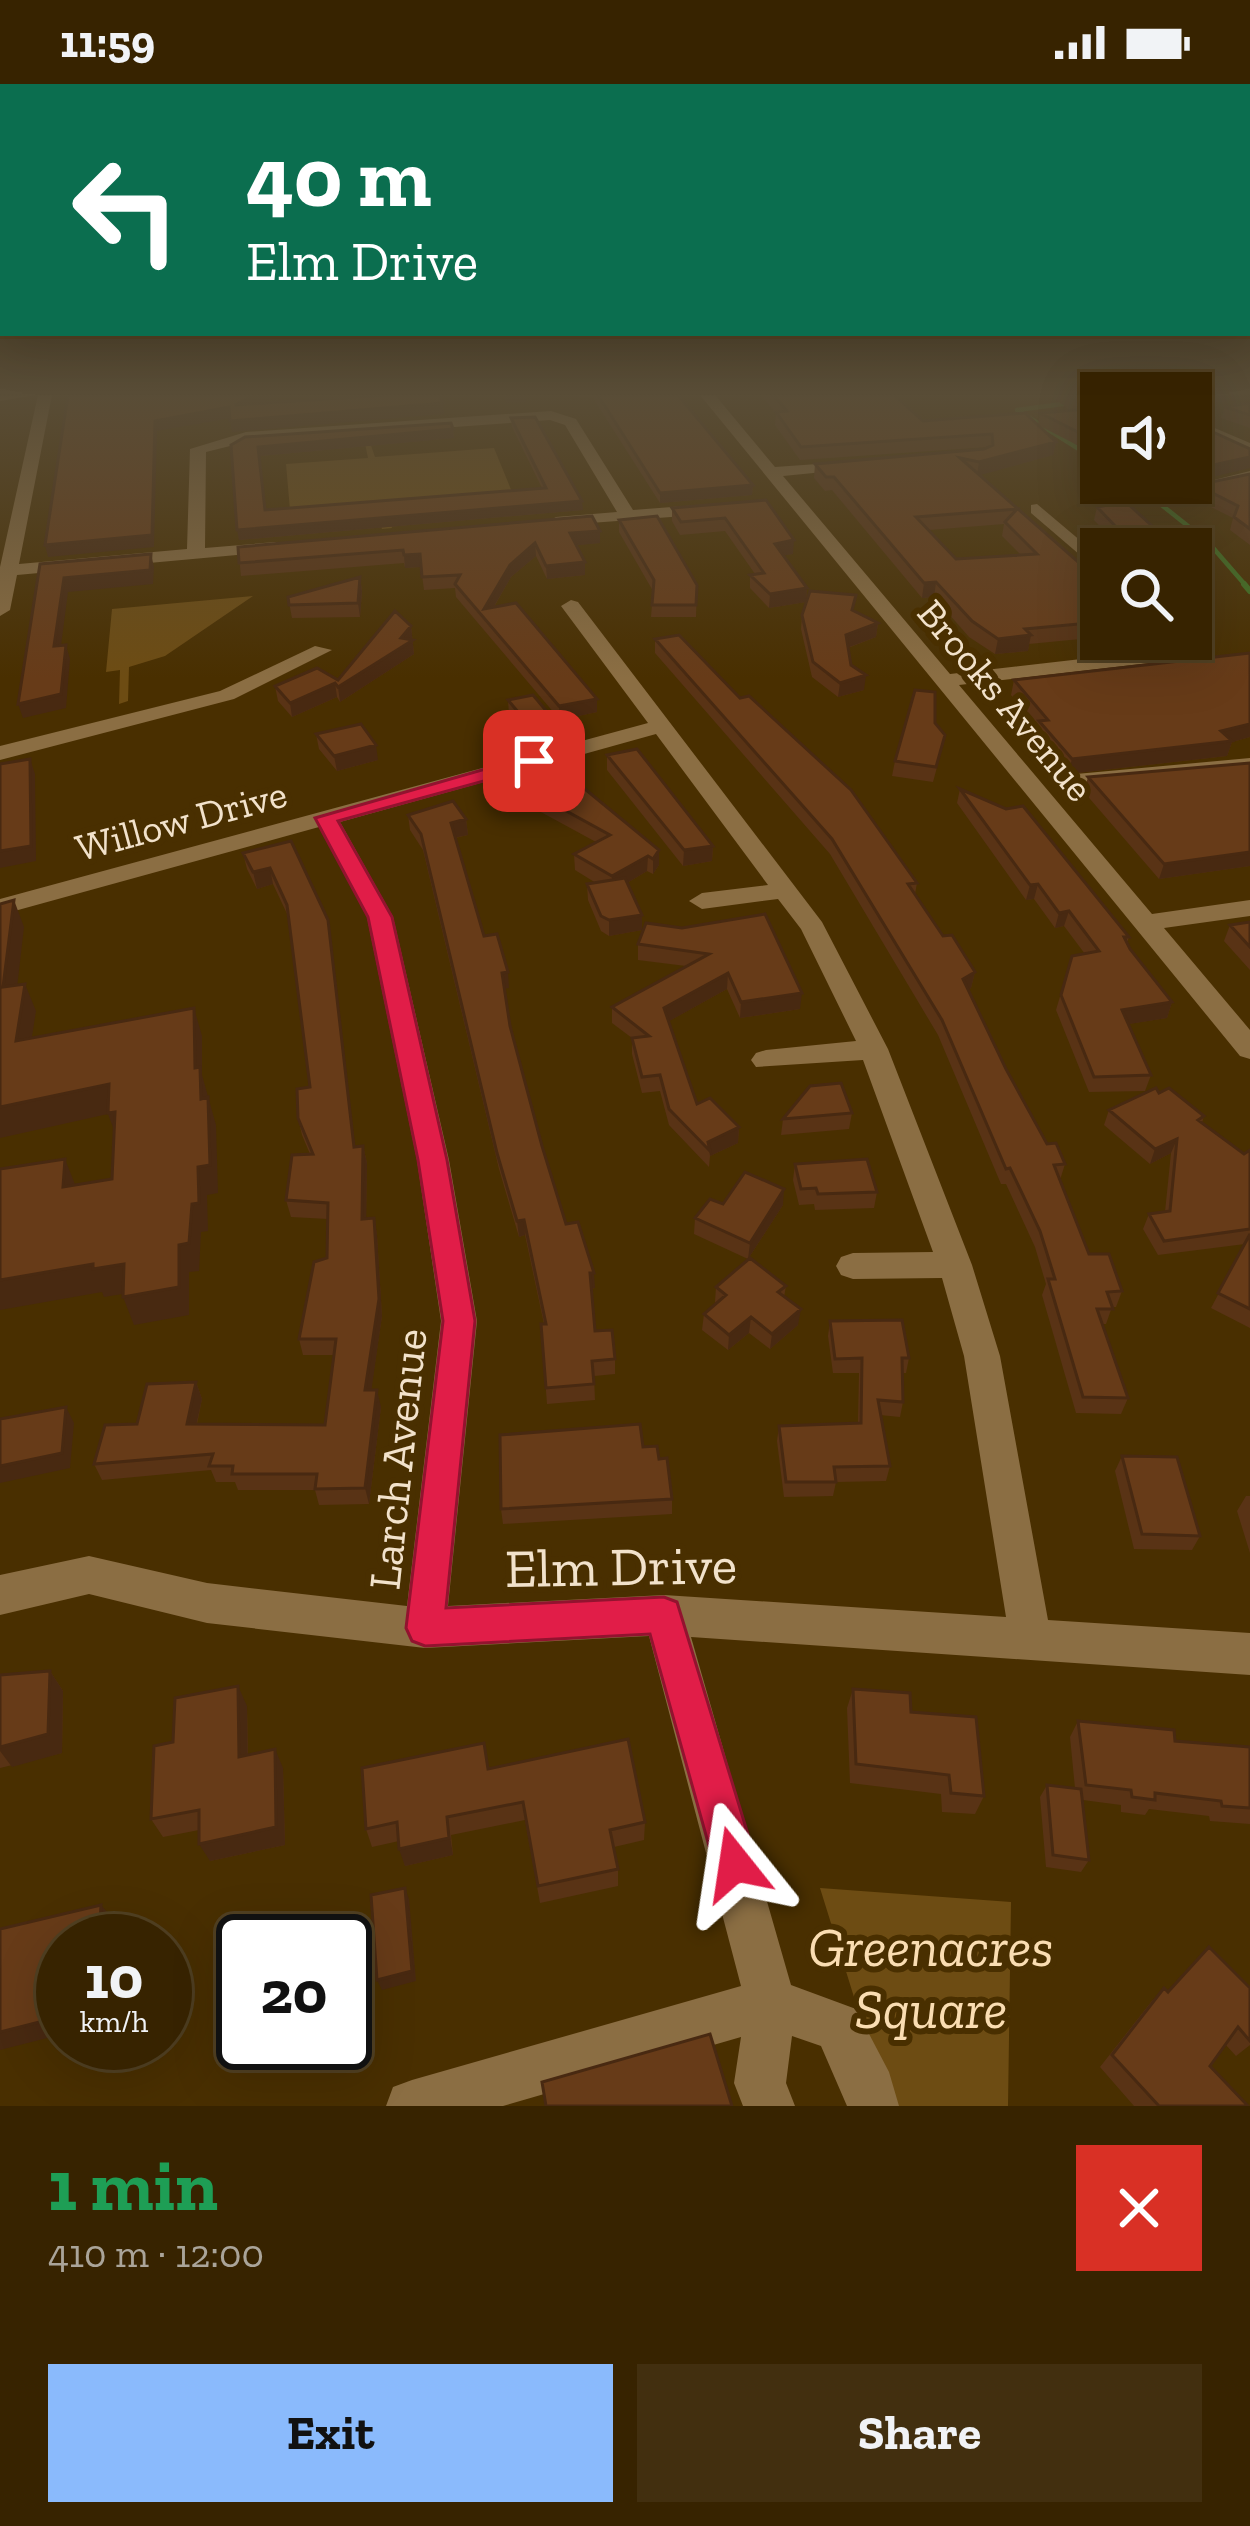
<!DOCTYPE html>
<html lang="en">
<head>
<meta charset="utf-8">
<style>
  :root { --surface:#372300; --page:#422f0f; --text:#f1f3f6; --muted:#aaa499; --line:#514022; --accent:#8abafc }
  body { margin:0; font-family:"Zilla Slab",serif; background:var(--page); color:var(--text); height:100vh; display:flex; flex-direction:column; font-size:45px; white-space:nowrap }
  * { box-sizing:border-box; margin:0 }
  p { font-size:39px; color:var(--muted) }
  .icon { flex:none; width:66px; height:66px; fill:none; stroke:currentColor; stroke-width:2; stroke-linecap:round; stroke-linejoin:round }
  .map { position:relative; height:2022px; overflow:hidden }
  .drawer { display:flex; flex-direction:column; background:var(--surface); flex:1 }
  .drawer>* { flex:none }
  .banner { position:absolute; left:0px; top:0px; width:1251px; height:252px; box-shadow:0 12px 48px #0002,0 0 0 3px var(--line); background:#0b6e4f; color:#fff; overflow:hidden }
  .fabs { position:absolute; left:1080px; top:288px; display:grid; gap:24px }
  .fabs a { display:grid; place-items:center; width:132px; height:132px; border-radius:0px; background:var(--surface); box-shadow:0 12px 48px #0002,0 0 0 3px var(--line); font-size:60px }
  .speed { position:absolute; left:36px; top:1830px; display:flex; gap:24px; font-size:60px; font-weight:700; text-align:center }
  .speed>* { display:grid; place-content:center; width:156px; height:156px; border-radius:50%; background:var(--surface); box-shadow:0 12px 48px #0002,0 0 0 3px var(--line); line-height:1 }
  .speed small { font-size:30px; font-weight:400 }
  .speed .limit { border:6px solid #111; border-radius:18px; background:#fff; color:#111 }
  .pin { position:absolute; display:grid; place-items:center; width:102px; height:102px; color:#fff; margin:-51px; border-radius:24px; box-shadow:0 6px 18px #0006 }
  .me { position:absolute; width:132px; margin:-66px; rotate:345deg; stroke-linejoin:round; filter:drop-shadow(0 0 9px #0008) }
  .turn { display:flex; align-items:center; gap:42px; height:252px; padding:0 48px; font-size:54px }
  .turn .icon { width:156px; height:156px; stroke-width:2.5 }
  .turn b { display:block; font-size:84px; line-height:102px }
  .round { display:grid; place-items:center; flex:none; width:126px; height:126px; border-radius:0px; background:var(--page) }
  .headline { display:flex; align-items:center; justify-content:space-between; height:204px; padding:0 48px }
  h1 { font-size:72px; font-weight:800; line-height:90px; color:#1e9e55 }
  .cta { display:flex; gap:24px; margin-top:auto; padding:24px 48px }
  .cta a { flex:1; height:138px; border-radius:0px; background:var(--accent); color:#111; font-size:48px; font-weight:800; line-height:138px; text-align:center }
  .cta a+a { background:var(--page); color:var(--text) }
  .status { display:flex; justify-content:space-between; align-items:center; height:84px; padding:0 60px; background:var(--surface); direction:ltr }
  .status svg { height:33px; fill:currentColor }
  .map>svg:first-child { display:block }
  .green { fill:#6d4c13 }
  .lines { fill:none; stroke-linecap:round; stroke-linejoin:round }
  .stream-far1 { stroke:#407723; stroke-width:4.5 }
  .stream { stroke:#407723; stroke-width:6 }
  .minor { fill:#8b6e43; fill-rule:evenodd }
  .wall { fill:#593315; fill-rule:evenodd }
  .shaded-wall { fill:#482911 }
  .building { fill:#673b18; stroke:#482911; stroke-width:3; fill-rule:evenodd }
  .route { fill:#e11d48; stroke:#92132f; stroke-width:3 }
  .labels { text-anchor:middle; stroke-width:12; stroke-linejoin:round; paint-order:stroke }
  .far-street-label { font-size:39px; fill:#f2e2cb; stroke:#492f00 }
  .street-label { font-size:45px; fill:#f2e2cb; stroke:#492f00 }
  .near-street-label { font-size:54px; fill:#f2e2cb; stroke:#492f00 }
  .near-park-label { font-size:54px; font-style:italic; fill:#faddb2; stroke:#492f00 }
</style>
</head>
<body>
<div class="status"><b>11:59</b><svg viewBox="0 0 49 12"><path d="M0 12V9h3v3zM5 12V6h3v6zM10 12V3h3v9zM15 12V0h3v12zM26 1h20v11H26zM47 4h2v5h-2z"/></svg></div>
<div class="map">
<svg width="1250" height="2022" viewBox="0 0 1250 2022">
  <rect width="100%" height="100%" fill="#492f00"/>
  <path class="green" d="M363 350H367L375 373 494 364 512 408 385 419 392 444 382 445 374 419 290 426 286 380 368 374Z
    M253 512 165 572 129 583 128 617 119 620 120 586 106 588 112 525Z
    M820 1804 1011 1818 1008 2022H888Z"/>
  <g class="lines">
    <path class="stream-far1" d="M1070 319 1017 326 1101 379
      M1134 399 1208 458 1247 503"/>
    <path class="stream" d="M1244 500 1250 507"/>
    <path class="minor" d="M0 311H35L0 317Z
      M38 311H52L19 480 187 465 190 365 246 348 551 327 576 335 633 426 711 420 719 425 711 430 550 442 547 438 556 433 617 428 565 341 550 336 246 358 206 368 205 464 275 458 284 463 281 467 17 491 10 526 0 532V483Z
      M700 311H715L775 383 860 377V383L854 385 783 392 950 590 1177 564 1169 555H1191L1200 564V572L1193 574 959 601 1152 830 1250 816V832L1164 844 1250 946V975L1240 972Z
      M1191 334 1250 359V370L1191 344Z
      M1250 387V397L1166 415 1158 410Z
      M1037 420 1101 474V489L1031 429V421Z
      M571 516 578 518 822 838 888 965 972 1181 1000 1272 1048 1536 1250 1549V1591L691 1553 791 1901 856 1925 889 1988 899 2022H847L821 1962 792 1952 786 1999 795 2022H743L734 1999 741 1953 503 2022H386L393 2003 412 1996 741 1902 649 1552 425 1564 207 1539 89 1510 0 1531V1491L89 1472 207 1499 407 1522 441 1237 417 1076 367 833 319 743 0 831V815L648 639 561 522ZM656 650 768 801 702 809 689 817 702 825 778 815 801 845 856 957 766 966 756 969 751 976 756 983 863 976 933 1168 853 1169 841 1173 836 1182 841 1191 853 1195 942 1194 964 1272 1006 1533 664 1511 448 1522 477 1237 449 1076 393 833 340 738Z
      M315 562 332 566 234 615 0 676V662L220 607Z
      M1250 674V688L1076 704 1065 697 1076 690Z"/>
  </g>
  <path class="wall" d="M570 311H678L753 401 752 411 660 419 593 314Z
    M760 311H894L923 337 1056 358 1053 371 979 391 1101 498V553L1029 560 1028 567 995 570 969 553 934 513 922 514 832 406 825 407 814 394 815 380 984 365 989 363 800 376 775 341 776 329ZM1004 440 1002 452 1021 471 956 475 929 446Z
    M1050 311H1101V367L1092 362 1083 364 1038 341 1040 329 1071 327Z
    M1250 319V344L1221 334 1225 323Z
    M511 334 583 426 239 456 231 361 453 345 454 354 260 372 266 426 542 404 512 343Z
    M1250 390V461L1230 446 1233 434 1193 414 1197 401Z
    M766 416 793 470 783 471 807 504 806 518 769 524 750 504V491L755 490 725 447 680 451 672 437V424Z
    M1097 423 1152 442 1149 455 1116 459 1094 436Z
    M619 436 697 501 696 533H651L653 507 619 448Z
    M600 459 576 461 585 491 547 495 536 472 511 493 494 523 597 628 560 636 456 513 455 504 424 506 421 483 405 484 404 479 241 492 238 463Z
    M360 493 362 507 360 533 292 534 288 513Z
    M854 527 878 539 876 553 848 564 851 581 864 606 838 613 812 593 801 545 802 531Z
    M411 542 414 570 340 618 337 613 292 633 278 617 275 602 338 596Z
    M655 555 917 799 915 810 943 852 975 888 971 904 968 906 1006 985 1047 1060 1065 1080 1060 1096 1089 1170 1122 1207 1116 1223H1112L1106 1240H1102L1128 1314 1121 1330 1076 1329 1042 1211 1046 1200 1035 1163 1006 1100H1001L938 951 830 770 655 569Z
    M1250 569V653L1232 658 1227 672 1068 690 1035 652 1037 643 1011 611 1014 596Z
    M508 616 548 643 524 649 509 631Z
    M935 639 942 665 933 698 892 692 895 677Z
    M316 650 378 676 337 687 319 665Z
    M607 671 713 762 712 777 683 782 607 686Z
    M1250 679V782L1159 795 1084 708 1088 693Z
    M960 705 1129 853 1127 859 1130 865 1172 918 1167 934 1128 940 1151 991 1145 1007 1089 1008 1056 926 1072 872 1085 870 1064 842 1055 844 1034 815 1026 816 957 719Z
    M539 712 659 766V781L653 790 647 787 627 799 642 846 609 852 601 847 588 816 587 800 596 799 575 786 574 770 596 758 539 727Z
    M408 731 466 735 468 751 455 754 484 852 509 904H504L510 942 542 1062 566 1140 595 1204 591 1205 595 1247 615 1275V1290L594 1292 595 1316 547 1320 541 1240H544L525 1151 519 1153 499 1085 423 766 410 746Z
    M291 757 328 836 355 1063 363 1062 367 1079 366 1134H374L377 1151 382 1232 371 1306 381 1323 369 1420 319 1421 315 1406H238L235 1398H216L211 1386 102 1396 94 1380 137 1340 196 1298 202 1315 197 1340 325 1341 334 1271H303L299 1255 327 1174 328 1135 291 1133 286 1116 310 1070 302 1051 298 1034 310 1003 289 834 273 800 257 805 247 785 243 769Z
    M1250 838V886L1224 857 1230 841Z
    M682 844 800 925 740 934 727 905 669 937 697 1020 739 1043 738 1059 710 1072 709 1083 669 1041 660 1007 642 1009 632 970V954L612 939V923L686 882 638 876V860Z
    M1159 1009 1204 1032 1202 1039 1244 1070 1250 1066V1244L1211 1224 1245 1160 1158 1171 1143 1145 1149 1130 1165 1128 1171 1069 1150 1080 1104 1041 1109 1026Z
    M852 1029 849 1045 781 1051 783 1035Z
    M795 1080 877 1108 874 1124 815 1126 814 1120 799 1121 793 1096Z
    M723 1120 783 1121 748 1175 694 1150 695 1134Z
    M786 1202 784 1213 798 1241 770 1265 749 1249 728 1266 702 1246 704 1230 716 1220 715 1218 716 1203Z
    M830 1237 909 1274 906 1289H903V1318L900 1333 880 1331 890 1382 886 1397 836 1398 833 1412 784 1413 777 1357 779 1342 858 1339 859 1289H833L828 1252Z
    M643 1363 659 1375 672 1415V1430L503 1440 501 1425Z
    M1122 1372 1200 1452 1192 1466 1134 1465 1115 1387Z
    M1246 1412H1250V1469L1237 1427Z
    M50 1587 63 1607 62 1669 0 1684V1591Z
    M853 1605 911 1628 984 1712 975 1730 942 1728 941 1710 850 1699 847 1624Z
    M247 1622 248 1671 283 1684 285 1761 210 1777 199 1746 163 1753 151 1735 173 1658Z
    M1078 1637 1175 1657 1250 1663V1740L1210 1737 1209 1732 1149 1725 1145 1731 1121 1728V1721L1083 1716 1089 1776 1081 1788 1046 1783 1040 1713 1047 1701 1075 1704 1070 1653Z
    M488 1685 645 1738 644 1756 614 1763 618 1785V1802L540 1819 525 1736 451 1751 453 1771 405 1782 399 1757 372 1763 366 1745Z
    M1164 1904 1167 1907 1250 1904V1961L1236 1972 1225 1960 1210 1982 1248 2022H1134L1100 1983 1151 1918Z"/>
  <path class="shaded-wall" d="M254 311H278L237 331 235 321Z
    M505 311H526V318L506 319Z
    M1191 311H1250V315L1191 321Z
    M443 319 444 330 232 348 230 337Z
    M229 323 231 334 157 347 154 463 48 473 45 461 155 337Z
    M453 345 454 354 260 372 258 363Z
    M1095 350 1092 362 1083 364 1086 352Z
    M1056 358 1053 371 977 392 979 378Z
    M1250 373V384L1191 398V386Z
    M753 401 752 411 660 419V409Z
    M582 417 583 426 239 456 237 446Z
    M1152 442 1149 455 1116 459 1119 446Z
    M600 447V459L570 462V449Z
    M794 456 793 470 774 473 775 460Z
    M535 459 536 472 511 493 485 538 484 525 510 481Z
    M151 470 154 483 153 500 68 508 59 577 54 562 64 494Z
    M420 470 421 483 405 484 404 471Z
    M585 478V491L547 495 546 482Z
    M360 493 362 507 360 533 358 519Z
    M936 498 934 513 922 514 924 499Z
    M807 504 806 518 769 524 770 510Z
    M878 539 876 553 844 565 846 551Z
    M411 542 414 570 340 618 338 603 401 554Z
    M1031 551 1028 567 995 570 998 555Z
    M66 561 70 575 66 624 23 634 18 620Z
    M866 591 864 606 838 613 840 599Z
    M335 599 337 613 292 633 290 619Z
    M597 615V628L560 636 559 622Z
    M548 629V643L524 649 523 634Z
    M1250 640V653L1232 658 1227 672 1068 690 1072 675Z
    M376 661 378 676 337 687 334 672Z
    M30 675 35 690 36 777 0 784V767Z
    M466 735 468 751 453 754 451 739Z
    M713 762 712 777 683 782 684 766Z
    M659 766V781L653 790V775Z
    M1250 768V782L1159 795 1164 780Z
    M648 772 647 787 612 808V792Z
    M270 784 273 800 257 805 253 788Z
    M1038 800 1034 815 1026 816 1030 801Z
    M14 816 24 843 14 930 3 903Z
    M1069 827 1064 842 1055 844 1059 829Z
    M642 831V846L609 852V836Z
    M328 836 331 853 357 1080 354 1063Z
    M508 888 509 904 503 905 502 889Z
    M975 888 971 904 960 911 963 895Z
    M728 889 727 905 664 940V924Z
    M25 900 36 927 27 985 16 957Z
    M802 909 800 925 740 934 741 918Z
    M1172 918 1167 934 1117 942 1122 926Z
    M194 924 202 952V991L216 1041 218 1109 207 1111 208 1147 201 1148 199 1187 189 1188V1231L134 1241 123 1213 179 1161 192 1120 198 1083 201 1015 195 984Z
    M109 1000 119 1028 118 1057 108 1030 0 1054V1023Z
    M739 1043 738 1059 710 1072 708 1058Z
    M1177 1055 1171 1069 1150 1080 1155 1065Z
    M363 1062 367 1079 366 1152 362 1135Z
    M65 1075 76 1103H63Z
    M784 1105 783 1121 748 1175 750 1159Z
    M374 1134 377 1151 382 1232 369 1323 365 1306Z
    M524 1136 525 1151 519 1153 517 1137Z
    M93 1180H124L135 1208 104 1213 102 1208 0 1226V1196Z
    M590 1189H594L595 1204 590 1205Z
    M801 1225 798 1241 770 1265 772 1250Z
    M751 1233 749 1249 728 1266 729 1251Z
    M196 1298 202 1315 193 1356 187 1340Z
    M377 1306 381 1323 369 1420 365 1404Z
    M66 1323 74 1339 70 1384 0 1399V1382Z
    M50 1587 63 1607 62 1669 12 1683 0 1667V1663Z
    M238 1602 247 1622 248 1691 239 1673Z
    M275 1665 283 1684 285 1761 210 1777 199 1760Z
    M447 1733 453 1771 405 1782 399 1765Z
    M405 1804 409 1815 416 1897 382 1906 377 1896Z
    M101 1821 115 1837 114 1857H99Z
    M63 1932V1950L0 1966V1948Z"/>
  <path class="building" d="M68 311H254L235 321 385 311H440L443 319 230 337 229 323 155 337 152 451 45 461Z
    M598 311H678L753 401 660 409Z
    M773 311H894L923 337 1025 329 1056 358 979 378 960 374 1101 498V538L1025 545 1031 551 998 555 972 537 936 498 924 499 834 393H826L815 380 984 365 993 361 992 350 801 363 776 328 787 327ZM1017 425 1005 438 1037 470 956 475 916 433Z
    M1068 311H1101V353L1095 350 1086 352 1040 329 1087 325Z
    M1250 319V331L1225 323Z
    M535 333 582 417 237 446 231 361 245 353 451 339 453 345 258 363 265 426 546 404 511 334Z
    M1191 338 1250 365V373L1191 386Z
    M1250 390V445L1234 433 1238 422 1197 401Z
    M766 416 794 456 775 460 807 504 770 510 750 491 764 489 725 434 681 438 672 424Z
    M1126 418 1152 442 1119 446 1097 423Z
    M592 432 600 447 570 449 585 478 546 482 535 459 510 481 484 525 516 519 597 615 559 622 455 500 460 491 422 493 420 470 404 471 403 466 239 479 238 463Z
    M657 432 697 501 696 521H652L654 496 619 436Z
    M151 470 150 486 64 494 54 562 66 561 61 610 18 620 40 480Z
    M360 493 358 519 289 521 288 513Z
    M810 507 856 511 852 526 878 539 846 551 851 581 866 591 840 599 813 578 802 531Z
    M395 527 411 542 401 554 413 556 338 603 335 599 290 619 275 602 317 584 338 596Z
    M679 551 740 614 749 612 851 706 917 799 908 800 943 852 952 851 975 888 963 895 1006 985 1047 1060 1056 1059 1065 1080 1054 1081 1089 1170H1109L1122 1207 1107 1208 1113 1225H1097L1128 1314 1083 1313 1048 1195H1055L1040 1147 1010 1084 1006 1085 942 936 832 755 655 555Z
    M1250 569V640L1221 647 1232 657 1072 675 1039 637 1048 636 1014 596Z
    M915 606 935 608V639L945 651 936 683 895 677Z
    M533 611 548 629 523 634 508 616Z
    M361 640 376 661 334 672 316 650Z
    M637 665 713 762 684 766 607 671Z
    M30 675 31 762 0 767V680Z
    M1250 679V768L1164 780 1088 693Z
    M574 696 659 766 653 775 648 772 612 792 574 770 610 751 539 712Z
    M960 705 1006 725 1023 722 1129 853H1124L1130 865 1172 918 1122 926 1151 991 1094 993 1061 911 1072 872 1099 867 1069 827 1059 829 1038 800 1030 801Z
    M453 717 466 735 451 739 484 852 497 850 508 888 502 889 510 942 542 1062 566 1140 578 1138 594 1189H590L595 1247 612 1246 615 1275 592 1277 594 1300 546 1304 541 1240H546L524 1136 517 1137 497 1069 421 750 408 731Z
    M291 757 328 836 354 1063 363 1062 362 1135 374 1134 379 1215 365 1306H377L365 1404 315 1405 317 1390H232L233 1382H209L213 1370 94 1380 105 1341 137 1340 147 1300 196 1298 187 1340 325 1341 336 1255H299L314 1178 327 1174 328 1119 286 1116 292 1071 313 1070 298 1034 297 1005 310 1003 287 821 270 784 253 788 243 769Z
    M625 794 642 831 609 836 601 832 587 800Z
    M14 816 3 903 25 900 16 957 194 924 195 984 200 983 201 1015 208 1013 210 1081 198 1083 199 1119 192 1120 189 1159 179 1161V1203L123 1213 124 1180 93 1185V1180L0 1196V1085L65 1075 63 1103 112 1095 115 1028 108 1029 109 1000 0 1023V820Z
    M765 830 802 909 741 918 728 889 664 924 697 1020 710 1014 739 1043 708 1058 710 1067 669 1025 660 991 642 993 632 954 649 952 612 923 709 870 638 860 646 839 682 844Z
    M1250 838V863L1230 841Z
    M841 999 852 1029 783 1035 810 1002Z
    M1156 1004 1159 1009 1169 1004 1204 1032 1198 1036 1244 1070 1250 1066V1145L1164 1157 1149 1130 1170 1127 1177 1055 1155 1065 1109 1026Z
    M867 1075 877 1108 818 1110 816 1104 801 1105 795 1080Z
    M745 1088 784 1105 750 1159 695 1134 710 1115 723 1120Z
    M1250 1150V1225L1218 1209Z
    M750 1174 786 1202 778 1208 801 1225 772 1250 751 1233 729 1251 704 1230 726 1211 716 1203Z
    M902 1236 909 1274H902L903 1318 878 1316 890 1382 834 1383 836 1398H786L779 1342 861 1339 862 1274 835 1275 830 1237Z
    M66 1323 62 1369 0 1382V1335Z
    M640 1340 643 1363 657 1362 659 1375 667 1374 672 1415 501 1425 500 1351Z
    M1122 1372 1177 1373 1200 1452 1142 1450Z
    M50 1587 48 1650 0 1663V1591Z
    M238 1602 239 1673 275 1665 276 1743 199 1760V1726L151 1735 154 1662 173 1658 175 1614Z
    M853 1605 910 1609 911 1628 976 1633 984 1712 951 1709 949 1691 856 1680Z
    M1078 1637 1174 1646 1175 1657 1250 1663V1724L1222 1722 1221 1717 1155 1709V1716L1132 1713 1131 1706 1086 1701Z
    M628 1655 645 1738 610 1746 618 1785 538 1802 523 1718 447 1733 449 1754 399 1765 397 1738 366 1745 362 1684 484 1659 488 1685Z
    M1047 1701 1081 1705 1089 1776 1053 1771Z
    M405 1804 412 1887 377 1896 371 1811Z
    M101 1821 99 1857H63V1932L0 1948V1845Z
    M1209 1863 1250 1904V1957L1238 1943 1210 1982 1248 2022H1159L1112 1971 1164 1904 1168 1908Z
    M710 1950 732 2022H546L542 1998Z"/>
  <linearGradient id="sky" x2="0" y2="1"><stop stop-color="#281a00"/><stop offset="0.52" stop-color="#594d37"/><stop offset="1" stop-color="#594d37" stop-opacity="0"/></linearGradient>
  <rect width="1250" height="594" fill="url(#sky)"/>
  <path class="route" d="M534 671 545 677 542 681 338 737 392 833 447 1076 475 1237 446 1524 664 1513 677 1518 757 1780 750 1795 735 1801 720 1795 714 1780 650 1550 425 1562 412 1557 406 1544 443 1237 418 1076 368 833 315 734Z"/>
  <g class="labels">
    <g class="far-street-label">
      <text transform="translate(1006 616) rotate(50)" y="14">Brooks Avenue</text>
      <text transform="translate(181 736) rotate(-15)" y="14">Willow Drive</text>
    </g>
    <g class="street-label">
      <text transform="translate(397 1375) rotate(-84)" y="16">Larch Avenue</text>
    </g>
    <g class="near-street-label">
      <text transform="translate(621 1482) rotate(-1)" y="19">Elm Drive</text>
    </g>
    <g class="near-park-label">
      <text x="931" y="1882">Greenacres<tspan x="931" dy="62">Square</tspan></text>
    </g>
  </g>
</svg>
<div class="fabs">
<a><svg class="icon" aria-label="sound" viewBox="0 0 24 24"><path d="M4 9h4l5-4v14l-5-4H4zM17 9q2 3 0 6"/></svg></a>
<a><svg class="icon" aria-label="search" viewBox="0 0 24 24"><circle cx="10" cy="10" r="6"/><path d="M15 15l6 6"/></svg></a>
</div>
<div class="speed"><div>10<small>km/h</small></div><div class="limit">20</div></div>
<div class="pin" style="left:534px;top:677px;background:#d93025"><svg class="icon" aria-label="arrive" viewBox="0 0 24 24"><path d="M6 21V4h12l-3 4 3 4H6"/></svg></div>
<svg class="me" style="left:735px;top:1780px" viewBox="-20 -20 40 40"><path d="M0-17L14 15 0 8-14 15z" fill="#e11d48" stroke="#fff" stroke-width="4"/></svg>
<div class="banner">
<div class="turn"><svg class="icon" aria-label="left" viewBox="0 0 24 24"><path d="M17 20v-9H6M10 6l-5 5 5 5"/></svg><div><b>40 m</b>Elm Drive</div></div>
</div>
</div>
<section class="drawer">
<div class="headline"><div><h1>1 min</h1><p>410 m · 12:00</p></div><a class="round" style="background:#d93025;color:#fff"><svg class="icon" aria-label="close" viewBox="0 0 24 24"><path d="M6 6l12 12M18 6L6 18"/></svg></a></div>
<div class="cta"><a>Exit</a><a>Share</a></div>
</section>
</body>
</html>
